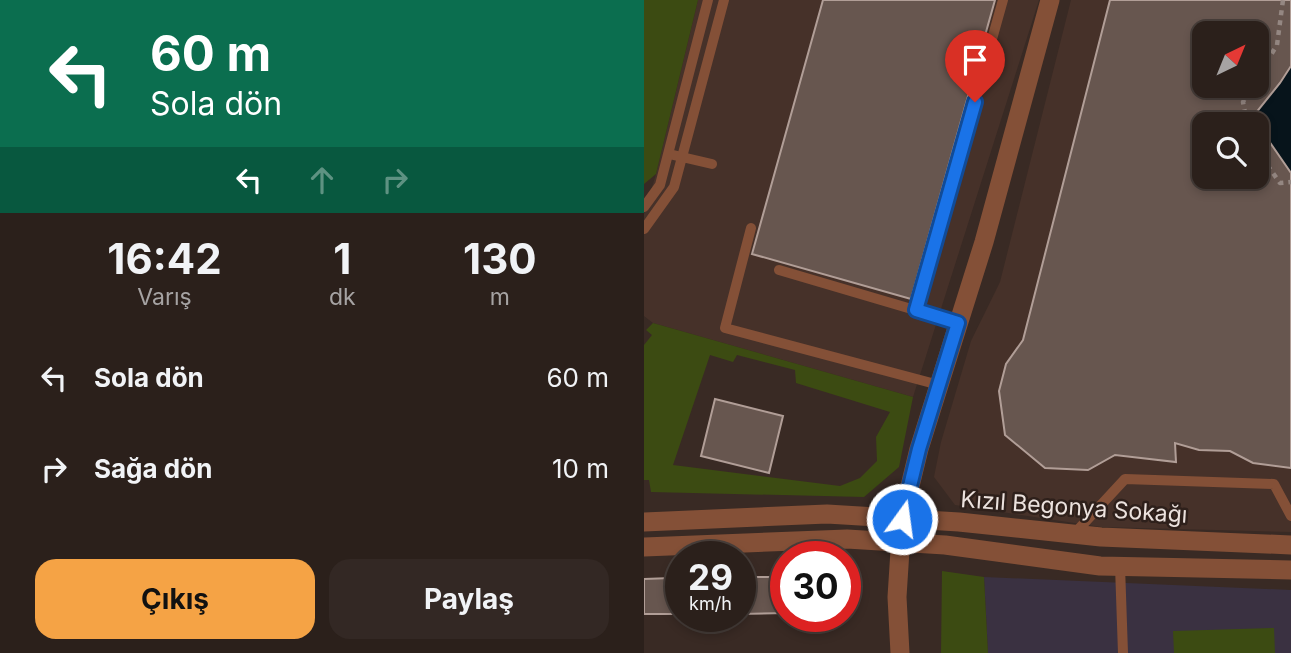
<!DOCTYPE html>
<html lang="tr">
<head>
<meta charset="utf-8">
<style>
  :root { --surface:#2b201b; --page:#332824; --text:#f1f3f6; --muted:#a6a3a3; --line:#473e3a; --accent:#f5a345 }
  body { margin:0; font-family:Inter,sans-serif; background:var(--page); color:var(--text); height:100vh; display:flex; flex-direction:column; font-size:26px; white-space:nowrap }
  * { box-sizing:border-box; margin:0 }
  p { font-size:23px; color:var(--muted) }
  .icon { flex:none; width:38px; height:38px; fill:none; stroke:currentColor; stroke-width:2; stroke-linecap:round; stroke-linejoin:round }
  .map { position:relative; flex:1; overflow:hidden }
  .details { display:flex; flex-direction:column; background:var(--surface); width:644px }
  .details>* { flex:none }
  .top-card { background:#0b6e4f; color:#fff; overflow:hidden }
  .needle { width:46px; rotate:43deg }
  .tools { position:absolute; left:548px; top:21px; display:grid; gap:14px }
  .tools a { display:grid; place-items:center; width:77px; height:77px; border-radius:14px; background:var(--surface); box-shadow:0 4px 10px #0003,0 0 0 2px var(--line); font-size:35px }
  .speed { position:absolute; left:21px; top:541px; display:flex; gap:14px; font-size:35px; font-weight:700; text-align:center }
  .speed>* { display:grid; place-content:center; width:91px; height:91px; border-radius:50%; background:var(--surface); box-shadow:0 4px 10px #0003,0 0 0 2px var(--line); line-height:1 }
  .speed small { font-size:18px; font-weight:400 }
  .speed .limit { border:10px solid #d22; background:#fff; color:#111 }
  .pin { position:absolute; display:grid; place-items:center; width:60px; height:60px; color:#fff; margin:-72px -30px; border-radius:50% 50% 50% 0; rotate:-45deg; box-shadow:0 0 7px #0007 }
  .pin .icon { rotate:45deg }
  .me { position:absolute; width:77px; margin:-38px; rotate:14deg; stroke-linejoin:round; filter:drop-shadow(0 0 5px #0008) }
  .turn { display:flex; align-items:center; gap:24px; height:147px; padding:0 35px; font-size:32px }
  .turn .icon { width:91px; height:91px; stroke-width:2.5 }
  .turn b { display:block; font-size:49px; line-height:60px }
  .lanes { display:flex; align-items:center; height:66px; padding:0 35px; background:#0003; justify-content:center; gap:35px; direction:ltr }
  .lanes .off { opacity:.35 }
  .eta { display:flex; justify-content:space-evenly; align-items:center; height:119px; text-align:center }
  .eta b { font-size:42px; font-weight:700; line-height:49px }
  .cta { display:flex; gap:14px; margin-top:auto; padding:14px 35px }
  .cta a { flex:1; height:80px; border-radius:21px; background:var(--accent); color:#111; font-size:28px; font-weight:700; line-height:80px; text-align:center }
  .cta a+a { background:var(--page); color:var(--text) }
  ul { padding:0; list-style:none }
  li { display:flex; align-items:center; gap:21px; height:91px; padding:0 35px }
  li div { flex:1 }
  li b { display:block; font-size:26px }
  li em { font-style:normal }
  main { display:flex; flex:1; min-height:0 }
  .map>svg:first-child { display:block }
  .built { fill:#463129; fill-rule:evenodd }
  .education { fill:#3a3141 }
  .green { fill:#3c4b12; fill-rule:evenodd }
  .water { fill:#07141b }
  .building { fill:#67564f; stroke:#b19e97; stroke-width:2; fill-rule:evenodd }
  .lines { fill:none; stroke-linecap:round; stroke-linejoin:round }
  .path { stroke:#948782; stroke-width:4.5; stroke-dasharray:5 5; stroke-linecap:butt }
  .service { stroke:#845037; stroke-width:10 }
  .minor { stroke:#845037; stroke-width:19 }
  .tertiary { stroke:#845037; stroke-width:19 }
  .route-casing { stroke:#114b97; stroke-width:18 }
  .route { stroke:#1a73e8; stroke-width:12 }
  .labels { text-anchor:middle; stroke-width:5; stroke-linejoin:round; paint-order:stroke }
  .street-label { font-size:23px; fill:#ece2de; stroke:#2e201b }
</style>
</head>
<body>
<main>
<section class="details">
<div class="top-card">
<div class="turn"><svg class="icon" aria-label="left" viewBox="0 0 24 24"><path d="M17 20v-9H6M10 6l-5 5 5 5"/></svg><div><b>60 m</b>Sola dön</div></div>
<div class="lanes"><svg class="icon" aria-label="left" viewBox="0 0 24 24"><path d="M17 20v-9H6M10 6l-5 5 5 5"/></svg><svg class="icon off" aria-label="ahead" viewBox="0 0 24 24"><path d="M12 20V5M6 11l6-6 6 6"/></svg><svg class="icon off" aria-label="right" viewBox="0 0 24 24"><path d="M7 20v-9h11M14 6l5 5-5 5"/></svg></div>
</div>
<div class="eta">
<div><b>16:42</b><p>Varış</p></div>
<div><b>1</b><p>dk</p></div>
<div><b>130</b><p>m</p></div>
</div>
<ul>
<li><svg class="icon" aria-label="left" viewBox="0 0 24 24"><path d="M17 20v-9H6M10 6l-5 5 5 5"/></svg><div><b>Sola dön</b></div><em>60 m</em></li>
<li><svg class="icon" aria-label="right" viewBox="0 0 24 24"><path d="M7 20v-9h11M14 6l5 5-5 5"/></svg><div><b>Sağa dön</b></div><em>10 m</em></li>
</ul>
<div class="cta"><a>Çıkış</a><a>Paylaş</a></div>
</section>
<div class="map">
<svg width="647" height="653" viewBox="0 0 647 653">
  <rect width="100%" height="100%" fill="#392a24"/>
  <path class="built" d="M54 0H395L269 397 9 323 0 316V214L12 174Z
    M427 0H647V532L457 527 311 505 290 477 297 442 327 341 356 282ZM560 33H612V86H560ZM560 124H612V177H560Z"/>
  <path class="education" d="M340 577 647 590V653H344Z"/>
  <path class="green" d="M0 0H54L12 174 0 184Z
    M9 323 269 397 255 467 220 497 7 492 5 480H0V345L8 335 2 330ZM66 355 89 362 93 355 151 370 152 383 246 412 232 437 233 461 216 478 196 486 29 465Z
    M298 571 340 577 344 653H297Z
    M630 628 631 653H530L529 631Z"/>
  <path class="water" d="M647 66V173L609 117Z"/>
  <path class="building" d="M179 0H351L267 299 108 254Z
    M466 0H647V66L636 83 603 124H560V177H612V122L647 173V468L609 463 586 451 555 450 531 443 532 462 471 455 444 470 401 468 361 435 355 391 362 364 379 340ZM560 33H612V86H560Z
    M71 399 139 416 125 473 57 456Z
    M96 577H142V613L96 614Z
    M27 578 28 614H0V579Z"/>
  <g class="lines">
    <path class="path" d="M612 79 633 45 639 0
      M603 124 599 102 608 86
      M612 149 636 183 647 182"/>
    <path class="service" d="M25 154 68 164
      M0 207 16 185 64 0
      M107 228 81 328 295 385
      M0 229 30 187 80 0
      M135 270 315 323
      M272 310 359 0
      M431 533 481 479 630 484 647 516
      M476 566 479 653"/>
    <path class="minor" d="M256 653 253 597 258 519 275 449 340 242 406 0"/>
    <path class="tertiary" d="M0 522 183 514 315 522 457 537 647 545
      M0 547 203 539 301 545 456 566 647 570"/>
  </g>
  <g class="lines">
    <defs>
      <path id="route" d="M258 519 275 449 314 323 272 310 331 102"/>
    </defs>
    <use href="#route" class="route-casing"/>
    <use href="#route" class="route"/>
  </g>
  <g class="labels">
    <g class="street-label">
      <text transform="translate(430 507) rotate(4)" y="8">Kızıl Begonya Sokağı</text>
    </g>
  </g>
</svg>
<div class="tools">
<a><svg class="needle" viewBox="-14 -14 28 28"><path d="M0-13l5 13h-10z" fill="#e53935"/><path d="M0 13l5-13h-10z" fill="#a6a3a3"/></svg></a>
<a><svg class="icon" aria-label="search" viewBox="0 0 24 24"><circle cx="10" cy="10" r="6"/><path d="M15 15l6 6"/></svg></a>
</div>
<div class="speed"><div>29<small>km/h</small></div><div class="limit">30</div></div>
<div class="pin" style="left:331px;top:102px;background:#d93025"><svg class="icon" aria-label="arrive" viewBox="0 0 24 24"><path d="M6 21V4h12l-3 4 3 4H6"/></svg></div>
<svg class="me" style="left:258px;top:519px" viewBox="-20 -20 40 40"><circle r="17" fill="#1a73e8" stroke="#fff" stroke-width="3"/><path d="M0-11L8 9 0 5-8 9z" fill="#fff"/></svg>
</div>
</main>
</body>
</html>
